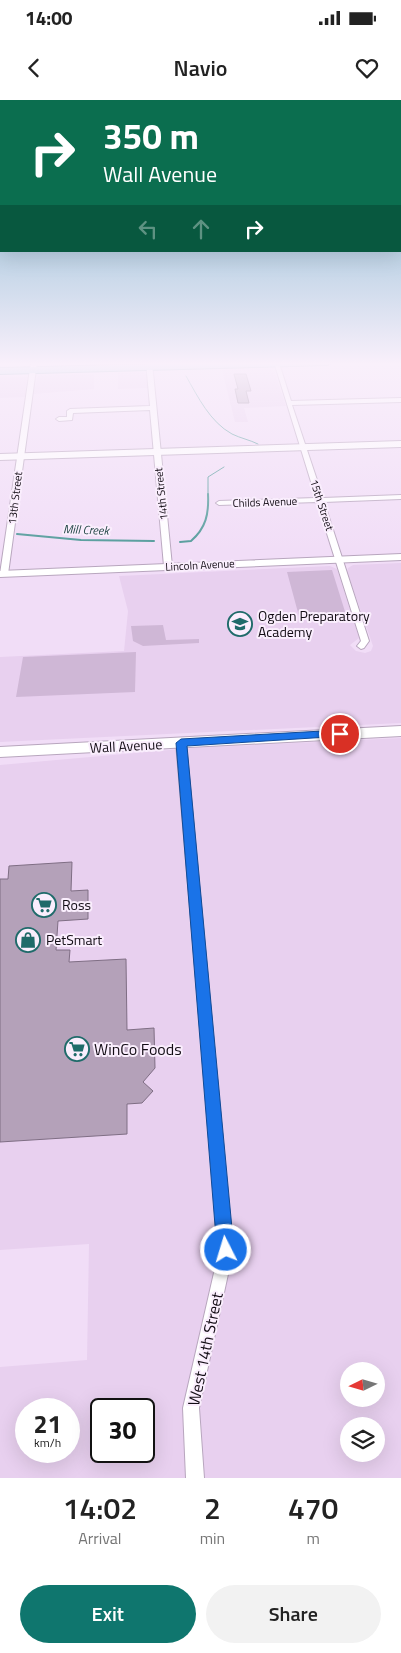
<!DOCTYPE html>
<html lang="en">
<head>
<meta charset="utf-8">
<style>
  :root { --surface:#fff; --page:#f2f2f2; --text:#222; --muted:#767676; --accent:#0f766e }
  body { margin:0; font-family:"Titillium Web",sans-serif; background:var(--page); color:var(--text); height:100vh; display:flex; flex-direction:column; font-size:19px; white-space:nowrap }
  * { box-sizing:border-box; margin:0 }
  p { font-size:16px; color:var(--muted) }
  .icon { flex:none; width:28px; height:28px; fill:none; stroke:currentColor; stroke-width:2; stroke-linecap:round; stroke-linejoin:round }
  .map { position:relative; height:1378px; overflow:hidden }
  .drawer { display:flex; flex-direction:column; background:var(--surface); flex:1 }
  .drawer>* { flex:none }
  .top-card { position:absolute; left:0px; top:0px; width:401px; height:152px; box-shadow:0 5px 20px #0002; background:#0b6e4f; color:#fff; overflow:hidden }
  .needle { width:32px; rotate:265deg }
  .tools { position:absolute; left:340px; top:1262px; display:grid; gap:10px }
  .tools a { display:grid; place-items:center; width:45px; height:45px; border-radius:50%; background:var(--surface); box-shadow:0 5px 20px #0002; font-size:25px }
  .speed { position:absolute; left:15px; top:1298px; display:flex; gap:10px; font-size:25px; font-weight:700; text-align:center }
  .speed>* { display:grid; place-content:center; width:65px; height:65px; border-radius:50%; background:var(--surface); box-shadow:0 5px 20px #0002; line-height:1 }
  .speed small { font-size:12px; font-weight:400 }
  .speed .limit { border:2px solid #111; border-radius:8px; background:#fff; color:#111 }
  .pin { position:absolute; display:grid; place-items:center; width:42px; height:42px; color:#fff; margin:-21px; border:2px solid #fff; border-radius:50%; box-shadow:0 1px 5px #0007 }
  .me { position:absolute; width:55px; margin:-28px; rotate:355deg; stroke-linejoin:round; filter:drop-shadow(0 0 4px #0008) }
  .turn { display:flex; align-items:center; gap:18px; height:105px; padding:0 20px; font-size:22px }
  .turn .icon { width:65px; height:65px; stroke-width:2.5 }
  .turn b { display:block; font-size:35px; line-height:42px }
  .lanes { display:flex; align-items:center; height:48px; padding:0 20px; background:#0003; justify-content:center; gap:25px; direction:ltr }
  .lanes .off { opacity:.35 }
  .eta { display:flex; justify-content:space-evenly; align-items:center; height:85px; text-align:center }
  .eta b { font-size:30px; font-weight:600; line-height:35px }
  .action { display:flex; gap:10px; margin-top:auto; padding:10px 20px }
  .action a { flex:1; height:58px; border-radius:30px; background:var(--accent); color:#fff; font-size:20px; font-weight:600; line-height:58px; text-align:center }
  .action a+a { background:var(--page); color:var(--text) }
  .status { display:flex; justify-content:space-between; align-items:center; height:35px; padding:0 25px; background:var(--surface); direction:ltr }
  .status svg { height:14px; fill:currentColor }
  header { display:flex; justify-content:space-between; align-items:center; height:65px; padding:0 20px; background:var(--surface); font-size:22px; font-weight:600 }
  .map>svg:first-child { display:block }
  .built { fill:#e8d0ef; fill-rule:evenodd }
  .green { fill:#cfb7d6 }
  .lines { fill:none; stroke-linecap:round; stroke-linejoin:round }
  .stream-far1 { stroke:#509a99; stroke-width:1 }
  .stream { stroke:#509a99; stroke-width:2 }
  .building { fill:#b4a1b9; stroke:#7f6e84 }
  .minor-casing { stroke:#b8a6be; stroke-width:2 }
  .tertiary-casing { stroke:#b8a6be; stroke-width:2 }
  .secondary-casing { stroke:#b8a6be; stroke-width:2 }
  .primary-casing { stroke:#2b8082; stroke-width:2 }
  .minor { fill:#fff; fill-rule:evenodd }
  .tertiary { fill:#fff; fill-rule:evenodd }
  .secondary { fill:#fff; fill-rule:evenodd }
  .primary { fill:#88d9d7; fill-rule:evenodd }
  .route { fill:#1a73e8; stroke:#114b97 }
  .labels { text-anchor:middle; stroke-width:4; stroke-linejoin:round; paint-order:stroke }
  .far-street-label { font-size:11px; fill:#120c14; stroke:#faeefd }
  .far-water-label { font-size:12px; font-style:italic; fill:#1d4241; stroke:#faeefd }
  .poi-label { font-size:14px; fill:#120c14; stroke:#faeefd; text-anchor:start }
  .street-label { font-size:14px; fill:#120c14; stroke:#faeefd }
  .near-poi-label { font-size:16px; fill:#120c14; stroke:#faeefd; text-anchor:start }
  .near-street-label { font-size:16px; fill:#120c14; stroke:#faeefd }
</style>
</head>
<body>
<div class="status"><b>14:00</b><svg viewBox="0 0 49 12"><path d="M0 12V9h3v3zM5 12V6h3v6zM10 12V3h3v9zM15 12V0h3v12zM26 1h20v11H26zM47 4h2v5h-2z"/></svg></div>
<header><svg class="icon" aria-label="back" viewBox="0 0 24 24"><path d="M15 5l-7 7 7 7"/></svg>Navio<svg class="icon" aria-label="heart" viewBox="0 0 24 24"><path d="M12 20l-8-8c-3-5 5-10 8-4 3-6 11-1 8 4z"/></svg></header>
<div class="map">
<svg width="401" height="1378" viewBox="0 0 401 1378">
  <rect width="100%" height="100%" fill="#f1ddf7"/>
  <path class="built" d="M269 269 274 271 286 306 244 308 248 322H235L222 270Z
    M141 272 147 274 148 288 118 289V273Z
    M94 274V289L33 294 38 276Z
    M0 276 27 277 25 297 0 298Z
    M401 463V623L0 642V557L124 551 128 511 119 476 330 466 337 469 359 538 350 545 356 551 365 553 371 551 373 546 347 472 348 468 353 465Z
    M401 638V1378H0V1267L87 1260 89 1144 0 1150V665L192 648ZM349 1271H376V1299H349ZM26 1309H69V1351H26ZM101 1309H144V1351H101ZM349 1326H376V1354H349Z"/>
  <path class="green" d="M332 470 347 518 300 520 287 472Z
    M163 525 166 540 199 539V543L143 546 133 541 131 526Z
    M136 552 135 592 16 597 23 557Z"/>
  <g class="lines">
    <path class="stream-far1" d="M186 276C198 297 210 322 232 334 240 338 250 340 258 344
      M208 396V377L224 367"/>
    <path class="stream" d="M17 434 81 440 154 441
      M180 442 191 441C206 428 209 414 208 394"/>
  </g>
  <path class="building" d="M234 274H246L251 291H246L249 303H238L235 289H238Z
    M72 762 71 791 88 790V819L58 821 56 850H70L69 862 126 859 127 930 154 928 155 968 143 982 153 991 142 1003 127 1004V1034L0 1042V779H8L9 766Z"/>
  <g class="lines">
    <defs>
      <path id="minor" d="M31 262H37L8 474 4 476 0 474Z
        M146 262H152L172 466 168 468 164 466 150 310 73 313 72 320 59 321 56 319 59 317H67V311L70 309 150 306Z
        M274 262 279 263 291 301 401 298V302L292 305 323 398 401 395V399L324 402 369 541 364 548 361 549 357 546 361 541 317 402 219 405 216 403 219 401 316 398Z
        M181 640 186 643 233 1151 199 1308 204 1378H186L183 1308 219 1151 176 643Z"/>
      <path id="tertiary" d="M401 341V347L0 360V354Z
        M401 454V460L0 477V471Z"/>
      <path id="secondary" d="M401 626V636L0 657V647Z"/>
      <path id="primary" d="M237 262H332L328 265 0 274V268Z"/>
    </defs>
    <use href="#minor" class="minor-casing"/>
    <use href="#tertiary" class="tertiary-casing"/>
    <use href="#secondary" class="secondary-casing"/>
    <use href="#primary" class="primary-casing"/>
    <use href="#minor" class="minor"/>
    <use href="#tertiary" class="tertiary"/>
    <use href="#secondary" class="secondary"/>
    <use href="#primary" class="primary"/>
  </g>
  <linearGradient id="sky" x2="0" y2="1"><stop stop-color="#6baac8"/><stop offset="0.58" stop-color="#f9f0fb"/><stop offset="1" stop-color="#f9f0fb" stop-opacity="0"/></linearGradient>
  <rect width="401" height="455" fill="url(#sky)"/>
  <path class="route" d="M340 630 344 631V636L187 646 234 1150 232 1157 226 1159 220 1157 217 1150 176 643 181 639Z"/>
  <defs>
    <symbol id="school-ring" viewBox="-11 -11 22 22"><circle r="9.5" fill="#faeefd" stroke="#1f6b6a" stroke-width="1.5"/><path d="M0-5L7-2L0 1L-7-2ZM-4 1L0 2.5L4 1V4Q0 6-4 4Z" fill="#1f6b6a"/></symbol>
    <symbol id="supermarket-ring" viewBox="-11 -11 22 22"><circle r="9.5" fill="#faeefd" stroke="#1f6b6a" stroke-width="1.5"/><path d="M-6-5.5h2.5l.6 2H6L4.5 2H-2.5L-4.4-4H-6ZM-1.5 3.2a1.3 1.3 0 1 0 .1 0ZM3 3.2a1.3 1.3 0 1 0 .1 0Z" fill="#1f6b6a"/></symbol>
    <symbol id="shop-ring" viewBox="-11 -11 22 22"><circle r="9.5" fill="#faeefd" stroke="#1f6b6a" stroke-width="1.5"/><path d="M-5-2.5h2.3a2.7 3.5 0 0 1 5.4 0H5L5.5 6h-11ZM-1.5-2.5h3a1.5 2.3 0 0 0-3 0Z" fill="#1f6b6a"/></symbol>
  </defs>
  <g fill-rule="evenodd">
    <use href="#school-ring" x="226" y="510" width="28" height="28"/>
    <use href="#supermarket-ring" x="30" y="791" width="28" height="28"/>
    <use href="#shop-ring" x="14" y="826" width="28" height="28"/>
    <use href="#supermarket-ring" x="63" y="935" width="28" height="28"/>
  </g>
  <g class="labels">
    <g class="far-street-label">
      <text transform="translate(161 394) rotate(-96)" y="4">14th Street</text>
      <text transform="translate(15 398) rotate(-83)" y="4">13th Street</text>
      <text transform="translate(265 402) rotate(-2)" y="4">Childs Avenue</text>
      <text transform="translate(322 405) rotate(72)" y="4">15th Street</text>
      <text transform="translate(200 465) rotate(-3)" y="4">Lincoln Avenue</text>
    </g>
    <g class="far-water-label">
      <text transform="translate(86 430) rotate(2)" y="4">Mill Creek</text>
    </g>
    <g class="poi-label">
      <text x="258" y="521">Ogden Preparatory<tspan x="258" dy="16">Academy</tspan></text>
      <text x="62" y="810">Ross</text>
      <text x="46" y="845">PetSmart</text>
    </g>
    <g class="street-label">
      <text transform="translate(126 646) rotate(-3)" y="5">Wall Avenue</text>
    </g>
    <g class="near-poi-label">
      <text x="94" y="955">WinCo Foods</text>
    </g>
    <g class="near-street-label">
      <text transform="translate(205 1249) rotate(-78)" y="6">West 14th Street</text>
    </g>
  </g>
</svg>
<div class="tools">
<a><svg class="needle" viewBox="-14 -14 28 28"><path d="M0-13l5 13h-10z" fill="#e53935"/><path d="M0 13l5-13h-10z" fill="#767676"/></svg></a>
<a><svg class="icon" aria-label="layers" viewBox="0 0 24 24"><path d="M12 4l9 5-9 5-9-5zM3 14l9 5 9-5"/></svg></a>
</div>
<div class="speed"><div>21<small>km/h</small></div><div class="limit">30</div></div>
<div class="pin" style="left:340px;top:634px;background:#d93025"><svg class="icon" aria-label="arrive" viewBox="0 0 24 24"><path d="M6 21V4h12l-3 4 3 4H6"/></svg></div>
<svg class="me" style="left:226px;top:1150px" viewBox="-20 -20 40 40"><circle r="17" fill="#1a73e8" stroke="#fff" stroke-width="3"/><path d="M0-11L8 9 0 5-8 9z" fill="#fff"/></svg>
<div class="top-card">
<div class="turn"><svg class="icon" aria-label="right" viewBox="0 0 24 24"><path d="M7 20v-9h11M14 6l5 5-5 5"/></svg><div><b>350 m</b>Wall Avenue</div></div>
<div class="lanes"><svg class="icon off" aria-label="left" viewBox="0 0 24 24"><path d="M17 20v-9H6M10 6l-5 5 5 5"/></svg><svg class="icon off" aria-label="ahead" viewBox="0 0 24 24"><path d="M12 20V5M6 11l6-6 6 6"/></svg><svg class="icon" aria-label="right" viewBox="0 0 24 24"><path d="M7 20v-9h11M14 6l5 5-5 5"/></svg></div>
</div>
</div>
<section class="drawer">
<div class="eta">
<div><b>14:02</b><p>Arrival</p></div>
<div><b>2</b><p>min</p></div>
<div><b>470</b><p>m</p></div>
</div>
<div class="action"><a>Exit</a><a>Share</a></div>
</section>
</body>
</html>
